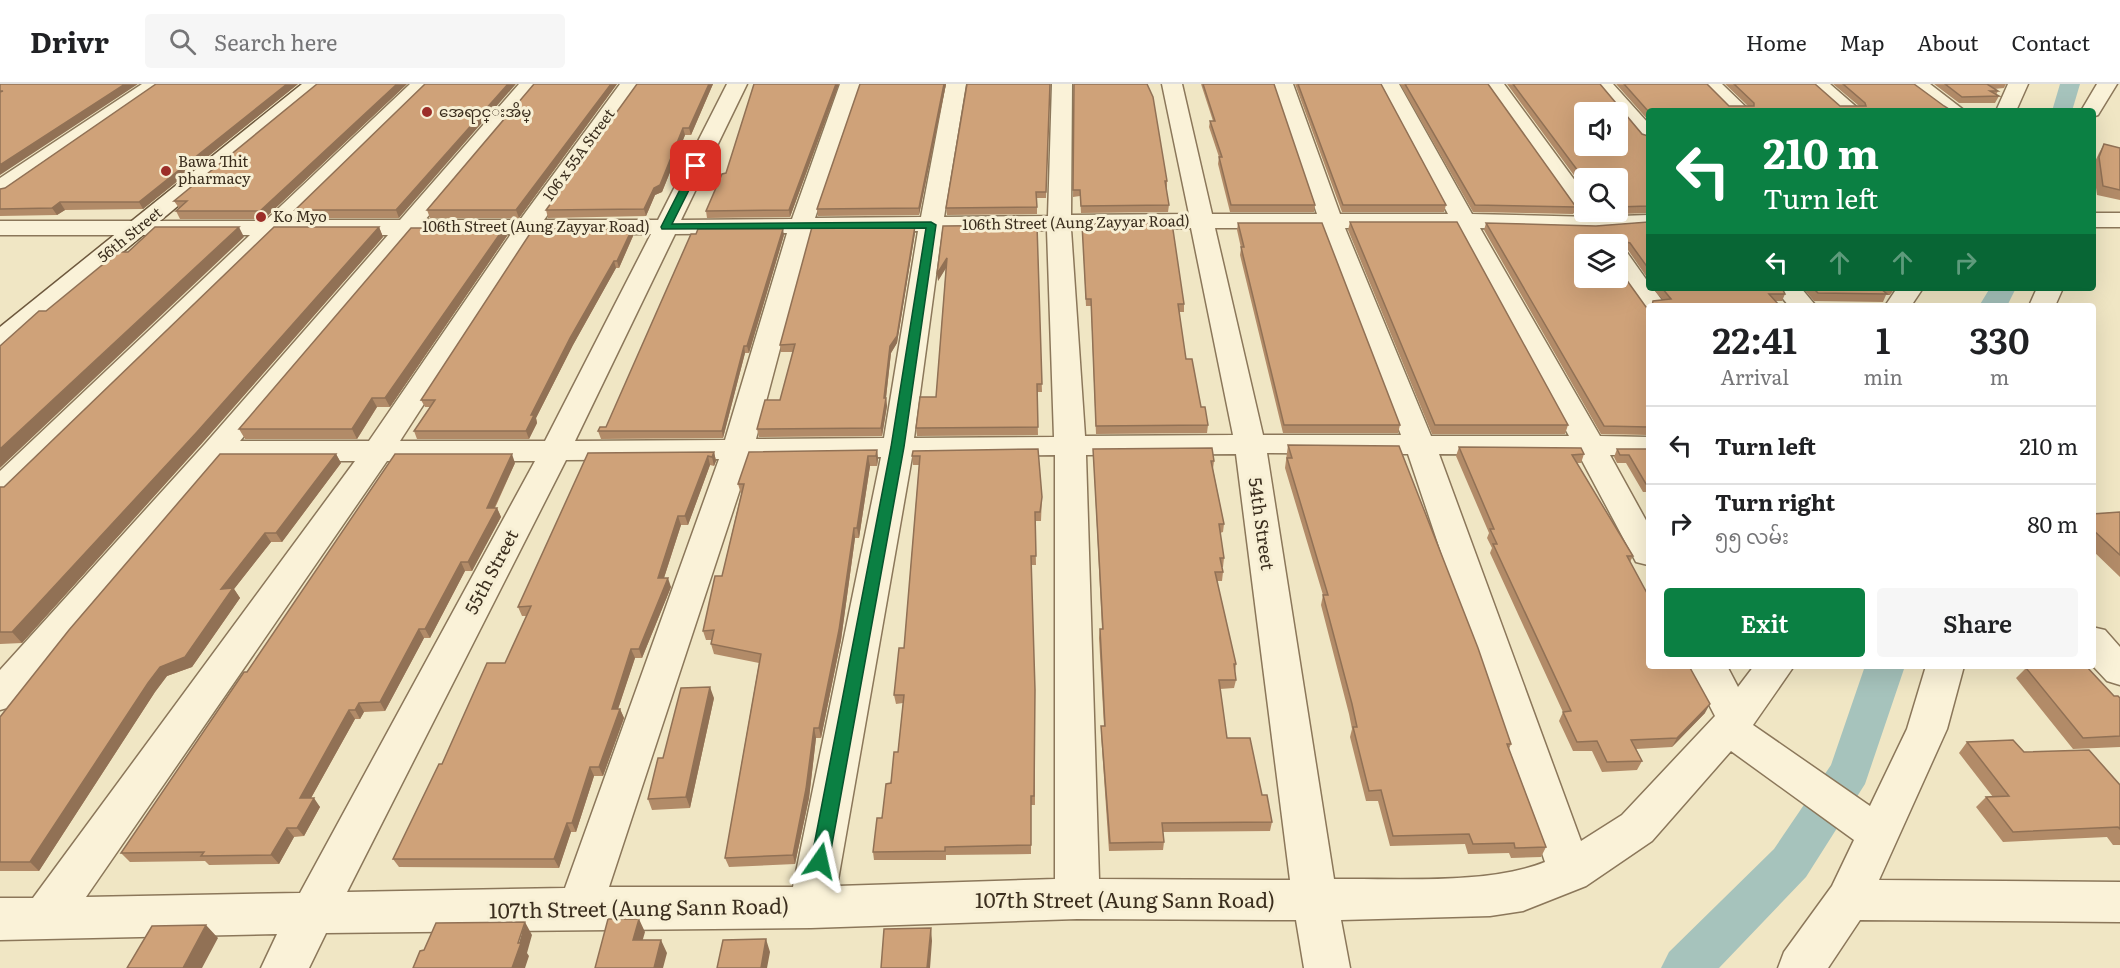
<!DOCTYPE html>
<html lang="en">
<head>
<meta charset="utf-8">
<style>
  :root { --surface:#fff; --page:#f6f6f6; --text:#202124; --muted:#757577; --line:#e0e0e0; --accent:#0b8043 }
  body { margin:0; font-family:Literata,"Noto Sans Myanmar",serif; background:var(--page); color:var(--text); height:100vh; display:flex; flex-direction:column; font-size:22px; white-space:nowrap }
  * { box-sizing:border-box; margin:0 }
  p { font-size:20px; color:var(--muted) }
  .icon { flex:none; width:33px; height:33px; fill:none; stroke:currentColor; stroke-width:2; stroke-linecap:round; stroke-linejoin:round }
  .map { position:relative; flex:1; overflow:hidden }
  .side { position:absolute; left:1646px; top:219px; width:450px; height:366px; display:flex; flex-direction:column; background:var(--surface); border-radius:6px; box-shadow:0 6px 24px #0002 }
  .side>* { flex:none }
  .banner { position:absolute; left:1646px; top:24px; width:450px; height:183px; border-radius:6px; box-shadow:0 6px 24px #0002; background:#0b8043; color:#fff; overflow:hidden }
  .fabs { position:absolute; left:1574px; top:18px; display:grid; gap:12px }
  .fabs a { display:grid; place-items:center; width:54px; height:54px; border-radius:6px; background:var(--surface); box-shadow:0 6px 24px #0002; font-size:30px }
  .pin { position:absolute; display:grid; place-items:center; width:51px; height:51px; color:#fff; margin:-26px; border-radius:12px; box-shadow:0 3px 9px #0006 }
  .me { position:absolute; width:66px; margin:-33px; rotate:11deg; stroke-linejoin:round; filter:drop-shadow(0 0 4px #0008) }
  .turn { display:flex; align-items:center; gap:21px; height:126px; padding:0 18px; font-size:27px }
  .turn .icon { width:78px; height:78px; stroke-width:2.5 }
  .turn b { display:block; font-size:42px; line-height:51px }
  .lanes { display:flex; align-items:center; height:57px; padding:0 18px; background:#0003; justify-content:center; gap:30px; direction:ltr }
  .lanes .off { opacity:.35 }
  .eta { display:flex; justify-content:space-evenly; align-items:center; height:102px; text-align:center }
  .eta b { font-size:36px; font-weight:600; line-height:42px }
  .button { display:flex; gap:12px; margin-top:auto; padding:12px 18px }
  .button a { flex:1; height:69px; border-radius:6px; background:var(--accent); color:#fff; font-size:24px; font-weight:600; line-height:69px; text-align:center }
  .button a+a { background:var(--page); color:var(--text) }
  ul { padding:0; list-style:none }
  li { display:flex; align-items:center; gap:18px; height:78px; padding:0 18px; border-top:2px solid var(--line) }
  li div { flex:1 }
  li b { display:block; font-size:22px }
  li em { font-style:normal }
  header { display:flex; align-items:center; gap:36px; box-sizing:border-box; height:84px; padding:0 30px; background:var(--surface); border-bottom:2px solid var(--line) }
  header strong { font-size:28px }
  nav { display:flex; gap:33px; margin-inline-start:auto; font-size:21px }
  .search { width:420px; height:54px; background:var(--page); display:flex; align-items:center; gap:15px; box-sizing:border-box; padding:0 21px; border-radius:6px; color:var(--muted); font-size:22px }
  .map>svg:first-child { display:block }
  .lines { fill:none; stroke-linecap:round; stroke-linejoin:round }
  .canal { fill:#a6c3bc; fill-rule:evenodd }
  .street-casing { stroke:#8b775a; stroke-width:3 }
  .secondary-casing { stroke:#6d583d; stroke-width:3 }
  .street { fill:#faf2d8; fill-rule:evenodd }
  .secondary { fill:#faf2d8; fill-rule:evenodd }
  .wall { fill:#b28b68 }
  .shaded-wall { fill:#917155 }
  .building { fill:#cfa279; stroke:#917155; stroke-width:1.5; fill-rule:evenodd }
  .route { fill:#0b8043; stroke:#07532c; stroke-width:1.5 }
  .poi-dot { fill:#9c2e28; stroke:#f7efd4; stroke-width:2 }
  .labels { text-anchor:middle; stroke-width:6; stroke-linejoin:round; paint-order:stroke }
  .far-poi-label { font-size:15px; fill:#3b2e1e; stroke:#f7efd4; text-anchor:start }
  .far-street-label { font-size:15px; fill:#3b2e1e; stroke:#f7efd4 }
  .street-label { font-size:18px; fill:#3b2e1e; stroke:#f7efd4 }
  .near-street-label { font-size:21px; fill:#3b2e1e; stroke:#f7efd4 }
</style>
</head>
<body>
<header>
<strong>Drivr</strong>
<div class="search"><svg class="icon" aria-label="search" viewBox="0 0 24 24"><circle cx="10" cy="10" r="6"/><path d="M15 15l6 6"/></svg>Search here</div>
<nav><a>Home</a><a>Map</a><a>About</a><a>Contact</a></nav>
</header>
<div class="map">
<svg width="2120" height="884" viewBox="0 0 2120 884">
  <rect width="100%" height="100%" fill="#f0e6c4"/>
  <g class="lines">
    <path class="canal" d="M2060 0H2080L2072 27H2052Z
      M1990 204H2016L2007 222H1979Z
      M1865 582H1905L1865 700 1806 793 1719 884H1661L1669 868 1774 765 1831 681Z"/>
    <defs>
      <path id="street" d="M142 0H165L8 109 0 111V94Z
        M410 0H431L293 136H400L519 0H539L425 136H520L620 0H640L544 136H658L727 0H747L681 136 792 135 840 0H860L815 134 921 133 946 0H966L944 133 1048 132 1052 0H1072L1071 131 1189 130 1162 0H1182L1212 130H1317L1273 0H1293L1340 130H1448L1379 0H1399L1472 130 1594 133 1648 131V145L1594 147 1480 144 1600 352 1648 353V371H1610L1648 440V481L1636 478 1579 371 1439 370 1581 757 1622 731 1715 632 1689 582H1727L1738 603 1754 582H1794L1753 641 1870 722 1907 645 1926 582H1964L1947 645 1879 796 2120 798V838L1860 836 1828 884H1778L1784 868 1832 802 1854 756 1731 667 1652 757 1586 802 1523 827 1490 832 1341 836 1350 884H1304L1296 836 1077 835 811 844 326 849 309 884H261L277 850 0 856V814H33L355 377H224L14 622 0 626V586L205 360 388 151H278L11 412 0 415V387L250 151H0V137H265ZM1191 144 1233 351 1085 352 1071 145ZM1215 144H1322L1401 351H1263ZM1345 144H1456L1569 352H1431ZM1047 146 1054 353 914 354 942 147ZM918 147 884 354 756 355 811 148ZM787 149 725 356 575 357 675 150ZM413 150H511L369 357H240ZM534 150H651L545 357H400ZM1267 369 1408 370 1545 778C1487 801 1398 794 1334 795ZM1236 370 1290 796 1099 795 1086 371ZM1055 371V795L837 802 912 373ZM881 373 793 803H609L750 375ZM719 375 565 804 347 808 566 376ZM387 377H535L300 809 86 813Z
        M1484 0H1504L1584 109V128H1594L1592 130H1576Z
        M1593 0H1613L1648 39V57L1641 55Z
        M1701 0H1722L1750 27H1728Z
        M1808 0H1830L1861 27H1839Z
        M1907 0H1930L1965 27H1942Z
        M2008 0H2028L2016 27H1996Z
        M2097 0H2117L2098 31 2092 33V27H2081Z
        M2092 129H2120V143H2092Z
        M1617 165 1626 167 1648 198V204H1653L1666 222H1648V229L1644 228 1617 190Z
        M1774 204H1801L1816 222H1789Z
        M1897 204H1923L1911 222H1885Z
        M2037 204H2063L2055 222H2029Z
        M2092 543 2105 546 2120 563V601L2107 597 2092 581Z"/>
      <path id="secondary" d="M302 0H324L10 262 0 264V243Z"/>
    </defs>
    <use href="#street" class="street-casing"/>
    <use href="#secondary" class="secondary-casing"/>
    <use href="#street" class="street"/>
    <use href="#secondary" class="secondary"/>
  </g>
  <path class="wall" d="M156 0H298L143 125 65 126 57 131 0 132V105L5 104Z
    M317 0H407L264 135H180L176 127 179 124 174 117Z
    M425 0 399 134H298L295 126Z
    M534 0H617L519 134H430L427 126Z
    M637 0H713L691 51H685L662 108 655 111 646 132 548 134 546 126Z
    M754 0H839L790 133 707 134 706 127 726 89Z
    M860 0H946L919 131 818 132 817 125Z
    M1050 0 1046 114H1037V130L947 131 946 124Z
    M1074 0 1167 97V104H1166L1169 121 1168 128 1081 129 1080 112 1073 113Z
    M1201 0H1273L1315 121 1314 128H1230L1218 80 1219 73 1209 43 1210 37H1213Z
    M1295 0H1381L1446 121 1444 128H1342Z
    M1400 0H1488L1576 123 1573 130 1473 128Z
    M1507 0H1600L1642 50 1648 52V133V129L1594 131 1595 128H1617V94H1584V105Z
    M1616 0H1707L1729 22H1748L1725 0H1815L1840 22H1859L1833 0H1914L1944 22 1648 27V36Z
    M1934 0H2006L2004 4 1994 5 1998 7 1996 11 1999 12 1995 19H1959Z
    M2104 60 2120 64V116L2097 111 2093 82 2099 69Z
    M1350 138 1568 341 1565 350H1432L1348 146Z
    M1648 138V195L1628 166 1618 164V184L1646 223H1648V351L1601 350 1484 146 1486 139 1596 142Z
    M1238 139 1400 341 1398 349H1283L1240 171 1241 164 1237 146Z
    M1082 140 1184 220V228H1179L1186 275 1201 323 1208 341 1207 349 1096 350 1091 222H1086Z
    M1037 141 1042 308H1037L1038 351 917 352 916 344 936 313 946 183 938 197 943 142Z
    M379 143 383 153 203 358 22 559 0 560V403H4Z
    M504 144 507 152 390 323H377L357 355H245L239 345Z
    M632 145 633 152 619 184H616L573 261 536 334 537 339 529 355H417L414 347 430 323H425L421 316Z
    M915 149 897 259 891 269 886 314 887 322 882 352 759 353 757 345 780 316 793 268H781L780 261Z
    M784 151 749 269H745L723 354 601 355 598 347 606 343Z
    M1652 204H1782L1785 210 1782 217H1775L1780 222H1651L1653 217 1663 216Z
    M1803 204H1895L1890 211H1886L1883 218 1814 217Z
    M1288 361 1511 660 1509 665 1546 763 1541 773 1511 774 1509 769 1468 770 1465 760 1390 762 1378 717H1366L1350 653 1352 645 1349 630 1321 521 1323 511 1285 384Z
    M1459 363 1584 370 1581 379H1577L1633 472 1630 478 1705 629 1672 663 1636 665 1642 677 1637 686 1602 688 1592 667H1573L1559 637 1563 628 1490 469 1492 464 1487 454 1489 449 1456 372Z
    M1093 365 1214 377 1213 385 1224 440 1223 448 1220 449 1224 474 1223 483H1222L1223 488 1222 497H1217L1236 580 1235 588 1236 596 1234 604 1220 605 1227 654 1262 711 1272 738 1270 747 1163 748 1164 758 1163 766 1109 767 1101 650V642H1104L1099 554 1100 545H1102Z
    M1617 365H1648V411L1646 408H1643L1626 379H1617L1614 373Z
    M877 366 878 375 877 382H870L859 454H855L841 556 821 654H816L809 714 795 780 729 783 725 774 759 579 714 570 711 560 712 556H706L703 547 722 492 741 410 738 400Z
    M913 367 1042 413 1041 437H1035L1036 481H1031L1035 614V721H1031V770L946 771V776H874L873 768 898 668 903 619 896 620 894 611 904 564 919 381H913L912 372Z
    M714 368 716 377 714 382 710 381 688 441H681L664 494 671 503 642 574H635L618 625H620L624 634 603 692H594L576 748H571L559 784 399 783 393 775 442 680 505 579 527 532H522L518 523Z
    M336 370 341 379 282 458H271L234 505 240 514 192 583 167 592 155 608 39 787H0V633Z
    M515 379 495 424H497L501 433 472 487H465L430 554H424L385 627 364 628 360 635H355L311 714 320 723 304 752 294 753 279 780 209 781 205 777 130 778 121 769 247 588Z
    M2120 428V493L2092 466V430Z
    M2026 584 2120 614V663L2073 665 2016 594Z
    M714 614 690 724 652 726 648 715 663 674Z
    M1967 658 2024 668 2120 701V761H2113L2107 753 2003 758 1976 723 1986 713H1993L1959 669Z"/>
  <path class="shaded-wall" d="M125 0H138L0 91V81Z
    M287 0H298L143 125 139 118Z
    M397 0H407L264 135 260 127Z
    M508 0H516L399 134 396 126Z
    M611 0H617L519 134 516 126Z
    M709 0H713L691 51 689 44Z
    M836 0H839L790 133 789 126Z
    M944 0H946L919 131V124Z
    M683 44 685 51 662 108 655 111 646 132 644 125Z
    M60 118 65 126 57 131 52 124Z
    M915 142V149L897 259 891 269 885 322 884 314 890 262Z
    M239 143 244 153 0 384V365Z
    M379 143 383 153 203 358 22 559 12 548Z
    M504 144 507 152 390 323 385 314Z
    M632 145 633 152 619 184 617 177Z
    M783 145 784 151 749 269 747 262Z
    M947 174 948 181 938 197 937 190Z
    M614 177 616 184 573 261 536 334 537 339 529 355 526 347 531 331 570 254Z
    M744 262 745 269 723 354 722 347Z
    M372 314 377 323 357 355 352 345Z
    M886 314 887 322 882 352 881 344Z
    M877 366 878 375 877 382 876 372Z
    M714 368 716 377 714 382 712 373Z
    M336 370 341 379 282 458 276 449Z
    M512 370 515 379 490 433 487 424Z
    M708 372 710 381 688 441 685 432Z
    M868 372 870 382 859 454 857 444Z
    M497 424 501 433 472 487 468 478Z
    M678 432 681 441 661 503 658 494Z
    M854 444 855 454 841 556 821 654 819 644Z
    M265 449 271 458 234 505 240 514 192 583 167 592 155 608 39 787 30 778 148 599Z
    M461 478 465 487 430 554 425 545Z
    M668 494 671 503 642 574 639 565Z
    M419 545 424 554 385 627 380 618Z
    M631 565 635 574 615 634 612 625Z
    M710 603 714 614 690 724 686 713Z
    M359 619 364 628 360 635 355 626Z
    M1710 620 1705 629 1672 663 1677 654Z
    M620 625 624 634 603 692 599 683Z
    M349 626 355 635 306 723 300 714Z
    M814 644 816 654 809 714 795 780 793 771Z
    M590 683 594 692 576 748 572 739Z
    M314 714 320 723 304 752 297 744Z
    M567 739 571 748 559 784 554 775Z
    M287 744 294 753 279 780 271 771Z
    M639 835 645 848 639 869 633 856Z
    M525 838 532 851 527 869 529 872 525 884H512Z
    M206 841 218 854 202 884H183Z
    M931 844 932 857 930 884H927Z
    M766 855 770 868 767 884H761Z
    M661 856 667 869 663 884H654Z"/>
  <path class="building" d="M0 0H125L0 81V8L3 7H0Z
    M156 0H287L139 118H60L52 124 0 125V105L5 104Z
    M317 0H397L260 127H176L187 117H174Z
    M425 0H508L396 126H295Z
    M534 0H611L516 126H427Z
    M637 0H709L689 44H683L660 101 654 104 644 125 546 126Z
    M754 0H836L789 126 706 127 722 90 726 89Z
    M860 0H944L919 124 817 125Z
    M967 0H1050L1046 108H1036L1037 123 946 124Z
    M1074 0H1147L1153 13 1167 97H1165L1169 121 1081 122 1080 106H1073Z
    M1203 0H1274L1315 121H1231L1219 73H1222L1210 37H1215Z
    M1298 0H1381L1446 121H1343Z
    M1405 0H1488L1576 123 1475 121Z
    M1513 0H1600L1642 50 1648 52V122L1617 123V94H1584V95ZM1584 28H1617V62H1584Z
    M1624 0H1707L1729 22H1754V19L1734 0H1815L1840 22H1866L1865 19 1843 0H1914L1944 22 1952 27H1648Z
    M1945 0H1987L1998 7H1990L1999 12 1962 13Z
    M2104 60 2120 64V106L2103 102 2099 73Z
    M1350 138H1457L1568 341H1435Z
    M1648 138V184L1630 159 1618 156V184L1646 223H1648V343L1604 342 1486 139 1596 142ZM1584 160H1617V194H1584Z
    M1172 139 1184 220H1178L1186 275H1192L1201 323H1205L1208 341 1096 342 1091 215H1086L1082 140Z
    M1238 139H1322L1400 341H1284L1241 163H1244Z
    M1037 141 1042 300H1037L1038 343 916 344 920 313H936L947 174 937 190 943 142Z
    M915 142 897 252 890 262 884 314H886L881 344 757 345 765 316H780L795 260 780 261 812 143Z
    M155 143H239L0 365V262L39 227H46L118 168H128Z
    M274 143H379L197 348 12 548H0V403H4Z
    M411 144H504L385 314H372L352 345H239Z
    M533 145H632L617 177H614L570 254 531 331H534L526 347H414L435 316H421Z
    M698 145H783L747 262H744L722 347H598L600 343H606L691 150H696Z
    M1662 204H1782L1785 210H1769L1780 222H1652L1653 217 1671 215Z
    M1813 204H1880L1887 210 1818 209Z
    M1288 361 1399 362 1478 564 1511 660H1507L1546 763 1515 764 1514 759 1473 760 1469 750 1393 752 1381 706 1369 707 1353 643H1357L1352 620 1323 511H1328L1287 374H1292Z
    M1459 363 1581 364 1584 370 1572 371 1633 472H1627L1648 511V582H1689L1710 620 1677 654 1631 656 1642 677 1607 678 1597 657 1577 658 1563 628 1571 627 1493 460H1497L1490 445H1494Z
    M1212 364 1214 377H1211L1224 440H1219L1224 474H1220L1223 488H1215L1236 580H1234L1236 596H1219L1227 654H1250L1262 711H1267L1272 738 1162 739 1164 758 1110 759 1101 642H1105L1100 545H1103L1093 365Z
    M1038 365 1042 413 1040 428H1035L1036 472H1031L1035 606 1034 712H1031V761L945 763V767L873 768 877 734H882L886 700 891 699 894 668H898L904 611H894L899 564H904L920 372H912L913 367Z
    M1617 365H1648V400H1646L1629 371H1620Z
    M877 366 876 372H868L857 444H854L839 546 819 644H814L806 705 793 771 725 774 761 570 711 560 714 546 703 547 715 492H722L744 400H738L749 368Z
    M714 368 712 373 708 372 685 432H678L658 494H668L639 565H631L612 625H620L599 683H590L572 739H567L554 775H393L439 680H442L487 579H505L531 522 518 523 588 369Z
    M220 370H336L276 449H265L221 505 233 504 185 573 160 583 148 599 30 778H0V633L69 546Z
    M395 370H512L487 424H497L468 478H461L425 545H419L380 618 359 619 355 626H349L300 714H314L297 744H287L271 771 201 772 204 768 121 769 244 588H247Z
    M2120 428V471L2092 445V430Z
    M2051 582H2086L2114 612H2118L2120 614V652L2083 654 2026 584Z
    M710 603 686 713 648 715 658 674H663L681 604Z
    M2013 656 2024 668 2089 666 2120 701V745L2118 743 2013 748 1986 713 2009 712 1967 658Z
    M608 835H639L633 856H661L654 884H595Z
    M525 838 518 859H521L512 884H413L420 867 424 866 436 839Z
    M206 841 183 884H127L152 842Z
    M931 844 927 884H881L884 845Z
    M766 855 761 884H717L723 856Z"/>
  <path class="route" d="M696 79 701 82 672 140 931 138 936 141 904 363 829 777 826 783 820 785 814 783 811 777 891 363 926 144 662 145 661 143 692 82Z"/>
  <g class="poi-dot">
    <circle cx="427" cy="28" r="6"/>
    <circle cx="166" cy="87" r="6"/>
    <circle cx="261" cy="133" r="6"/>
  </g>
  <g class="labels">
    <g class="far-poi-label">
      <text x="439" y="33">အေရာင္းအိမ္</text>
      <text x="178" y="83">Bawa Thit<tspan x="178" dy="17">pharmacy</tspan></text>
      <text x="273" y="138">Ko Myo</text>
    </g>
    <g class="far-street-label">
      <text transform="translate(579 71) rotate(-54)" y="5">106 x 55A Street</text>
      <text transform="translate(1076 139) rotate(-1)" y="5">106th Street (Aung Zayyar Road)</text>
      <text x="536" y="148">106th Street (Aung Zayyar Road)</text>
      <text transform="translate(130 151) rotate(-39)" y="5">56th Street</text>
    </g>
    <g class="street-label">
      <text transform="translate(1261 440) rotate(82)" y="6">54th Street</text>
      <text transform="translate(492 488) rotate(-62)" y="6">55th Street</text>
    </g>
    <g class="near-street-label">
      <text x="1125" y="824">107th Street (Aung Sann Road)</text>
      <text transform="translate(639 825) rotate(-1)" y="7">107th Street (Aung Sann Road)</text>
    </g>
  </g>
</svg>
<div class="fabs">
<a><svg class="icon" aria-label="sound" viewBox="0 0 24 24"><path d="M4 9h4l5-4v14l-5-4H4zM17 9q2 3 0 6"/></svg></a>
<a><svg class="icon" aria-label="search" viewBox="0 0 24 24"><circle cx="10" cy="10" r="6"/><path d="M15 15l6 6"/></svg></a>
<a><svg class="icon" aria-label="layers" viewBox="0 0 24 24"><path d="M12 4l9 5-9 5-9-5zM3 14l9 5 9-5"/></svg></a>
</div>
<div class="pin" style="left:696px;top:82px;background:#d93025"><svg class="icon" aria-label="arrive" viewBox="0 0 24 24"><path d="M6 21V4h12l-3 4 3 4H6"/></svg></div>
<svg class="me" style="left:820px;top:777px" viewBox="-20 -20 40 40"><path d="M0-17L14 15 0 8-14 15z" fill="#0b8043" stroke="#fff" stroke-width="4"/></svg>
<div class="banner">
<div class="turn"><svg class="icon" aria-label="left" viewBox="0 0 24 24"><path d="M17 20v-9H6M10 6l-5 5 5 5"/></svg><div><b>210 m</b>Turn left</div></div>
<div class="lanes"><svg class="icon" aria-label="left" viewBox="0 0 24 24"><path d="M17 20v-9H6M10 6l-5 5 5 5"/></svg><svg class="icon off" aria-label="ahead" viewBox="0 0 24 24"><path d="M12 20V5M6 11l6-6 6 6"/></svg><svg class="icon off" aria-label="ahead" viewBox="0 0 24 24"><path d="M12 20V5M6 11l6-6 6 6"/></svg><svg class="icon off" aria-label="right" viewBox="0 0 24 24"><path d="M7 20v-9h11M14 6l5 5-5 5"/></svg></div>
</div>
<section class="side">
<div class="eta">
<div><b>22:41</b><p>Arrival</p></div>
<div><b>1</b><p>min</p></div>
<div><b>330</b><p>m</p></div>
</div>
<ul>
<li><svg class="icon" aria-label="left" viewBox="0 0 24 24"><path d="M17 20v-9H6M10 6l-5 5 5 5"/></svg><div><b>Turn left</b></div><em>210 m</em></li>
<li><svg class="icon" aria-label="right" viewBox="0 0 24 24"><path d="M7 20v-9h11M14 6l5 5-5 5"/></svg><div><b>Turn right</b><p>၅၅ လမ်း</p></div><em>80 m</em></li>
</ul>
<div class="button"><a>Exit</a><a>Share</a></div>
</section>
</div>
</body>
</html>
